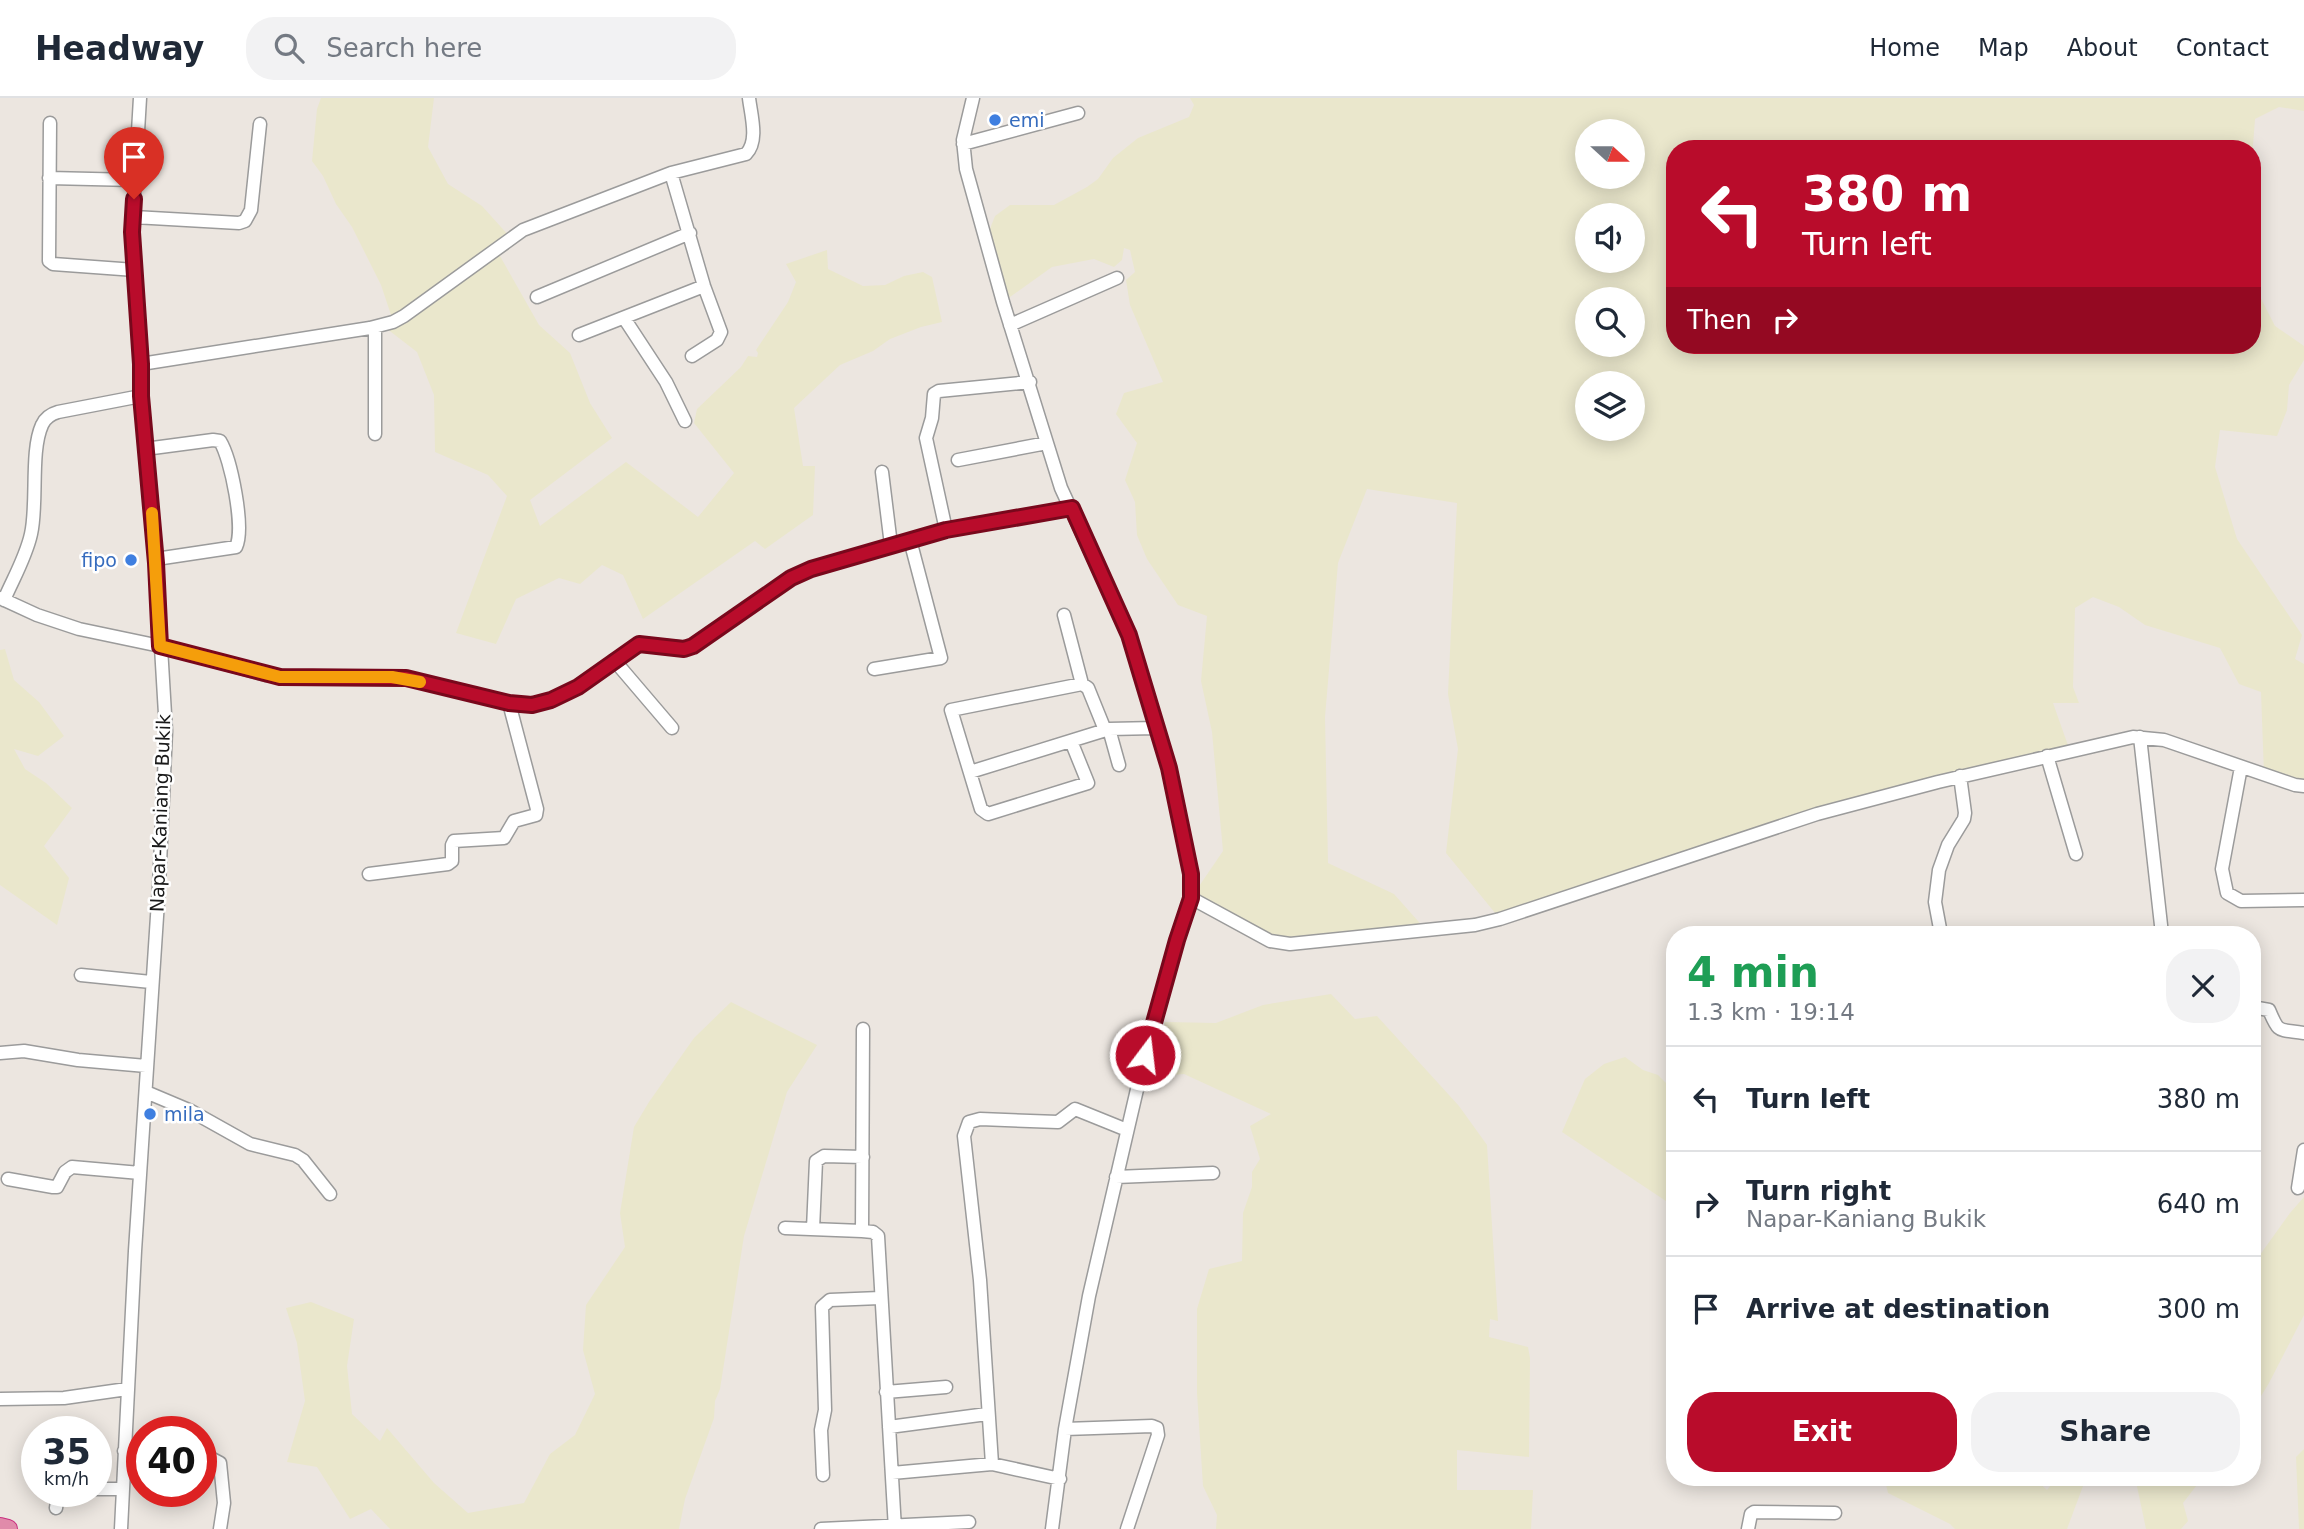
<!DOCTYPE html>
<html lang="en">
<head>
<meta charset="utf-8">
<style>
  :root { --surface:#fff; --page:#f2f2f3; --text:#1f2937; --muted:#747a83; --line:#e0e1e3; --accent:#b90c2b }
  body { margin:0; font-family:"DejaVu Sans",sans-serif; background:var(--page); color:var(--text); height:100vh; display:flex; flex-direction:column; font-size:26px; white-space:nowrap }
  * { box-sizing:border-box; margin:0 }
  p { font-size:23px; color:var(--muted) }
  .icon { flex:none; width:38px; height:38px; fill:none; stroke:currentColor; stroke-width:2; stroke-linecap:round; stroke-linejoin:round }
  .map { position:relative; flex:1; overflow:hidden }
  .sheet { position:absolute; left:1666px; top:828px; width:595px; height:560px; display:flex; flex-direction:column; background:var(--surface); border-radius:28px; box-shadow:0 4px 18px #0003 }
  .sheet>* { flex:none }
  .guide { position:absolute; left:1666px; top:42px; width:595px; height:214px; border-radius:28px; box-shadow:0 4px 18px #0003; background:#b90c2b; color:#fff; overflow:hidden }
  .needle { width:46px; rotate:111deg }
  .buttons { position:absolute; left:1575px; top:21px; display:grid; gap:14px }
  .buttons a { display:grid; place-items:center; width:70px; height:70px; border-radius:50%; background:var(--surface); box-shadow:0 4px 18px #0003; font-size:35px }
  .speed { position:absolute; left:21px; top:1318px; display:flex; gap:14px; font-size:35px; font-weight:700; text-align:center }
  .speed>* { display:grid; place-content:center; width:91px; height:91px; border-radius:50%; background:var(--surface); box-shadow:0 4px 18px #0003; line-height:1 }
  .speed small { font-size:18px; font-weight:400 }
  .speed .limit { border:10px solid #d22; background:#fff; color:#111 }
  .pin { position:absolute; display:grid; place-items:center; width:60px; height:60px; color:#fff; margin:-72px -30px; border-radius:50% 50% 50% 0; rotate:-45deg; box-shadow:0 0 7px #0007 }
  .pin .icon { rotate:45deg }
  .me { position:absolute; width:77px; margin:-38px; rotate:15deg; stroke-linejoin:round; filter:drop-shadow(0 0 5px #0008) }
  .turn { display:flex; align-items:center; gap:24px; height:147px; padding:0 21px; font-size:32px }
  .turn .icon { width:91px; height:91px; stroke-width:2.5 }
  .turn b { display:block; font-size:49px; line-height:60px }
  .then { display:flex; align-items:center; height:66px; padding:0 21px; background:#0003; gap:14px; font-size:26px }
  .round { display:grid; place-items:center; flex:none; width:74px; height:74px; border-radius:28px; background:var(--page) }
  .overview { display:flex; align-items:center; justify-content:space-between; height:119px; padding:0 21px }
  h1 { font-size:42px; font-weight:700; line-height:52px; color:#1e9e55 }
  .cta { display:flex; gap:14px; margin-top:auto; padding:14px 21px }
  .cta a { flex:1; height:80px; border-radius:28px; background:var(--accent); color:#fff; font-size:28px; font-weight:700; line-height:80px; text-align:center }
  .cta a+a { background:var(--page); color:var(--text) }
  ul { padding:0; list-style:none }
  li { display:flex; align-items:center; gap:21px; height:105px; padding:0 21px; border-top:2px solid var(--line) }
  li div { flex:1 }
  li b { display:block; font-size:26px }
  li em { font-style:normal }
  header { display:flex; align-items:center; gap:42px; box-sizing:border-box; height:98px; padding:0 35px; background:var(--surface); border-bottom:2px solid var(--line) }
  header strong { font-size:33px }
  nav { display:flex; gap:38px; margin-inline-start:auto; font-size:24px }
  .search { width:490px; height:63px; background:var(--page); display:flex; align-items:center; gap:18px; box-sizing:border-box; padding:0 24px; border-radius:28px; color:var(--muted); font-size:26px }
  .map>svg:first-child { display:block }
  .farmland { fill:#eae7cc; fill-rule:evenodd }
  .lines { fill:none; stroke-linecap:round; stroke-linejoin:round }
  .minor-casing { stroke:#9b9b9b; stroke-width:15 }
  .highway-casing { stroke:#c92d7f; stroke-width:20 }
  .minor { stroke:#fff; stroke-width:12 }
  .highway { stroke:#e08baa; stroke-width:18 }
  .route-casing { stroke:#78081c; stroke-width:18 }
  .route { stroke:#b90c2b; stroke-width:12 }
  .slow { stroke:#f59e0b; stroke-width:12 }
  .shop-dot { fill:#3f7fe0; stroke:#fff; stroke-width:2.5 }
  .labels { text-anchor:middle; stroke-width:5; stroke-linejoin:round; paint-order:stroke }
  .shop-label { font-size:19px; fill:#366cbe; stroke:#fff; text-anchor:start }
  .street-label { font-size:19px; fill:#1a1a1a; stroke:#fff }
</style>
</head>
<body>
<header>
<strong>Headway</strong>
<div class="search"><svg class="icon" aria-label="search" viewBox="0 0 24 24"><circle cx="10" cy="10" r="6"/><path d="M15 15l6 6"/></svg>Search here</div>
<nav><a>Home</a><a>Map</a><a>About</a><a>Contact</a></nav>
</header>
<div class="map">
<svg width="2304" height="1431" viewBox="0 0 2304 1431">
  <rect width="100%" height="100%" fill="#ece6e0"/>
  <path class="farmland" d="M321 0H434L428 49 448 86 482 108 510 139 496 151 539 227 570 255 590 305 612 340 530 402 540 428 626 364 698 419 734 375 694 325 697 311 741 269 748 258 757 259 758 255 756 252 788 204 796 184 786 166 827 152 828 171 863 188 885 187 904 178 923 174 932 179 942 224 921 229 890 241 873 253 840 267 794 310 803 368H815L813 417 765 451 755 443 643 521 623 477 602 467 580 486 559 480 516 501 496 546 456 535 507 398 488 377 435 354 434 297 417 254 382 227 392 220 381 187 352 129 336 106 323 78 312 63 317 11Z
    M1190 0H2304V13L2279 9 2255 21 2252 60V51H1675V247H2252V183L2275 228 2304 248V262L2289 287 2287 312 2277 338 2220 332 2215 369 2237 441 2302 537 2295 561 2304 566V687L2264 676 2261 594 2239 586 2220 550 2145 527 2119 509 2093 499 2075 510 2073 589 2079 605H2053L2070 653 1817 716 1500 821 1446 755 1458 651 1448 596 1457 405 1367 391 1338 465 1325 619 1328 765 1394 796 1426 832 1290 846 1191 800 1223 753 1212 634 1201 583 1207 518 1178 507 1147 461 1137 437 1135 404 1125 382 1137 345 1116 316 1124 295 1163 284 1130 207 1126 182 1135 174 1130 152 1124 150 1122 162 1114 169 1094 161 1052 169 1003 204 986 141 995 118 1010 107H1054L1087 89 1098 81 1113 60 1138 40 1189 19 1194 7ZM1587 33H1633V79H1587ZM1587 117H1633V163H1587ZM1587 201H1633V247H1587ZM1587 285H1633V331H1587Z
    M5 551 14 582 39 604 64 638 38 658 14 651 25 671 46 685 72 710 44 748 69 780 57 827 0 787V552Z
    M1331 896 1355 921 1377 918 1459 1008 1487 1047 1498 1223 1490 1221 1489 1239 1528 1249 1530 1260 1529 1359 1457 1352V1392H1533L1531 1431H1216L1217 1417 1203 1388 1197 1295V1211L1209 1171 1242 1163 1243 1115 1252 1089V1074L1260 1061 1250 1028 1271 1016 1184 976 1151 979 1165 924 1216 925 1263 907Z
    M731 904 817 947 787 994 744 1138 720 1291 715 1303 714 1320 685 1401 679 1431H390L371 1411 350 1421 317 1369 287 1364 305 1303 297 1245 286 1210 311 1204 354 1221 347 1268 352 1316 380 1343 387 1330 434 1385 468 1415 524 1405 550 1356 575 1337 595 1296 583 1252 586 1207 625 1149 620 1115 634 1029 649 1004 694 940Z
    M1625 959 1643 972 1658 977 1675 994V1109L1562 1034 1585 981 1604 966Z
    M2304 1099V1217L2269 1285 2258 1303 2252 1321V1168L2290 1115Z
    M2304 1351V1431H2299L2296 1359Z
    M1884 1379H1989L1996 1382 2003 1379H2033L2047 1392 2056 1380 2068 1382 2070 1379 2086 1380 2067 1431H1955L1950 1426 1888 1395Z
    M2135 1379H2203L2183 1405 2188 1423 2181 1431H2146Z"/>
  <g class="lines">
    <defs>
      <path id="minor" d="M973 0 963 42 966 71 1003 204 1061 390 1129 537 1169 670 1191 776V800L1177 842 1145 957 1089 1198 1065 1331 1052 1431
        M50 25 49 163 53 166 135 172
        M963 46 1078 15
        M671 75 704 188 721 234 717 242 692 258
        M49 80 134 82
        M134 119 239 125 245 123 251 112 260 26
        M537 199 690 135
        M624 220 666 284 685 323
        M1010 227 1117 180
        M579 237 704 188
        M141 266 370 230 393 224 404 218 523 132 671 75 746 56C759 43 751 17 749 0
        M375 336V229
        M145 351 213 342 220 343C231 361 245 430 236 449L156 461
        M958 362 1047 345
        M882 374 891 447
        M946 432 926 340 932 320 934 296 939 293 1030 284
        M0 500 37 517 79 531 160 548 266 577 294 579 406 580 509 605 532 607 551 602 578 589 639 546 688 550 791 480 811 471 946 432 1072 410
        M4 502C13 481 26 459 31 436 38 406 30 353 42 327 45 320 51 316 58 314L141 298
        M1064 517 1082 586
        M614 562 672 630
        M874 571 941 560 910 442
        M1109 631 1119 667
        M2140 639 2162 836
        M1071 643 1088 685 988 716 981 711 951 612 1082 586 1088 590 1105 632
        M2047 658 2076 756
        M2241 669 2222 771 2227 795 2241 803 2304 802
        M970 674 1109 631 1156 630
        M369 776 448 766 452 763V747L454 743 504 740 514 723 536 717 537 711 509 605
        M1191 800 1270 843 1290 846 1475 827 1500 821 1817 716 1938 684 2133 639 2164 642 2295 687 2304 688
        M1941 836 1935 804 1939 772 1948 747 1964 721 1965 715 1960 678
        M81 877 151 884
        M2252 909 2269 912C2279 936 2278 931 2304 935
        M0 955 24 953 78 962 146 968
        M146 994 191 1013 250 1046 295 1057 303 1062 330 1096
        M1116 1079 1213 1075
        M8 1081 53 1089H57L65 1074 72 1069 140 1075
        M2298 1090 2304 1052
        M785 1130 862 1133 873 1134 878 1138 895 1431
        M813 1131 816 1063 824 1058 863 1059
        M862 1133 863 931
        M886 1294 946 1289
        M0 1301 64 1300 127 1291
        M889 1329 987 1316
        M1065 1331 1152 1328 1157 1330 1158 1337 1127 1431
        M124 1353H142
        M201 1355 220 1365 224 1405 220 1431
        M992 1366 980 1182 964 1038 969 1024 980 1021 1058 1024 1075 1011 1127 1032
        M892 1375 992 1366 1060 1381
        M823 1377 821 1332 825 1312 822 1209 830 1202 880 1200
        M96 1391H122
        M56 1410 58 1397 61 1393
        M121 1431 135 1153 159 788 166 633 156 465 141 298V266L132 134 140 0
        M821 1431 969 1424
        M1748 1431 1751 1416 1754 1414 1835 1415"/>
      <path id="highway" d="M0 1429 8 1431"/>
    </defs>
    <use href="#minor" class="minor-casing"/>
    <use href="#highway" class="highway-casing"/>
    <use href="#minor" class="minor"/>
    <use href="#highway" class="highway"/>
  </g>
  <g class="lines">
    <defs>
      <path id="route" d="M134 101 132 134 141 266V298L156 465 160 548 280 579 406 580 509 605 532 607 551 602 578 589 639 546 684 551 693 548 791 480 811 471 946 432 1072 410 1129 537 1169 670 1191 776V800L1177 842 1145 957"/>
    </defs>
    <use href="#route" class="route-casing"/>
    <use href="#route" class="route"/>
    <path class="slow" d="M152 415 160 548 280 579H392L420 584"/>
  </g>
  <g class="shop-dot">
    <circle cx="995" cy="22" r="7"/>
    <circle cx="131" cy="462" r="7"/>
    <circle cx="150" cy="1016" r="7"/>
  </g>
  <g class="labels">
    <g class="shop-label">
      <text x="1009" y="29">emi</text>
      <text x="117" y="469" text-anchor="end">fipo</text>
      <text x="164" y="1023">mila</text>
    </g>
    <g class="street-label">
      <text transform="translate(160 715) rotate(-88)" y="7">Napar-Kaniang Bukik</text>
    </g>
  </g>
</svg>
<div class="buttons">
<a><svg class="needle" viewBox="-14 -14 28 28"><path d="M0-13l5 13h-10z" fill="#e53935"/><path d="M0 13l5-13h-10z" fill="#747a83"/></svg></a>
<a><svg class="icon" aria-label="sound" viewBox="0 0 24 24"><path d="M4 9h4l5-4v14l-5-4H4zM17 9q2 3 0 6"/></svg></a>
<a><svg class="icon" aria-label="search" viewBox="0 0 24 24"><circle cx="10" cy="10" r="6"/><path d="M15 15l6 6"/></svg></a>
<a><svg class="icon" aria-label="layers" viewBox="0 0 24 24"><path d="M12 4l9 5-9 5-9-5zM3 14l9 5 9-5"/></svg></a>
</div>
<div class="speed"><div>35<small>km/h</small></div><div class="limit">40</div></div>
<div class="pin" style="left:134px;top:101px;background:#d93025"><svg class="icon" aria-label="arrive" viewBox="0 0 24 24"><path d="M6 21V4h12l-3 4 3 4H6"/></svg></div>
<svg class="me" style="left:1145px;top:957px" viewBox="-20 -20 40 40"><circle r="17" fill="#b90c2b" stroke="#fff" stroke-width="3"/><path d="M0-11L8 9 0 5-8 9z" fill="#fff"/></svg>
<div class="guide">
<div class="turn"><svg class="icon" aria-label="left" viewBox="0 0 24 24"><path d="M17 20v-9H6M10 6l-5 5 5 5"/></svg><div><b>380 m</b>Turn left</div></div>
<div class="then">Then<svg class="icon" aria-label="right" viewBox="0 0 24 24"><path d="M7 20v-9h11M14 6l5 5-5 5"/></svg></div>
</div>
<section class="sheet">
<div class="overview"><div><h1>4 min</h1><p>1.3 km · 19:14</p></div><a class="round"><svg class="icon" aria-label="close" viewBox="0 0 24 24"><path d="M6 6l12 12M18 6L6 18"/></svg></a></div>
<ul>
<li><svg class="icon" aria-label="left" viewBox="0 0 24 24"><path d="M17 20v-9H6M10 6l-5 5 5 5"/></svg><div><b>Turn left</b></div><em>380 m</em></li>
<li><svg class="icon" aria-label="right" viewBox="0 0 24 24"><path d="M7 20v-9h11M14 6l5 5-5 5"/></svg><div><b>Turn right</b><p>Napar-Kaniang Bukik</p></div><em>640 m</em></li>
<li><svg class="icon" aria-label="arrive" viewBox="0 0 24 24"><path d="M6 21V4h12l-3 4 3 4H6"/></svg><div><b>Arrive at destination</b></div><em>300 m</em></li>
</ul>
<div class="cta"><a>Exit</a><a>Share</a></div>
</section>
</div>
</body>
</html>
